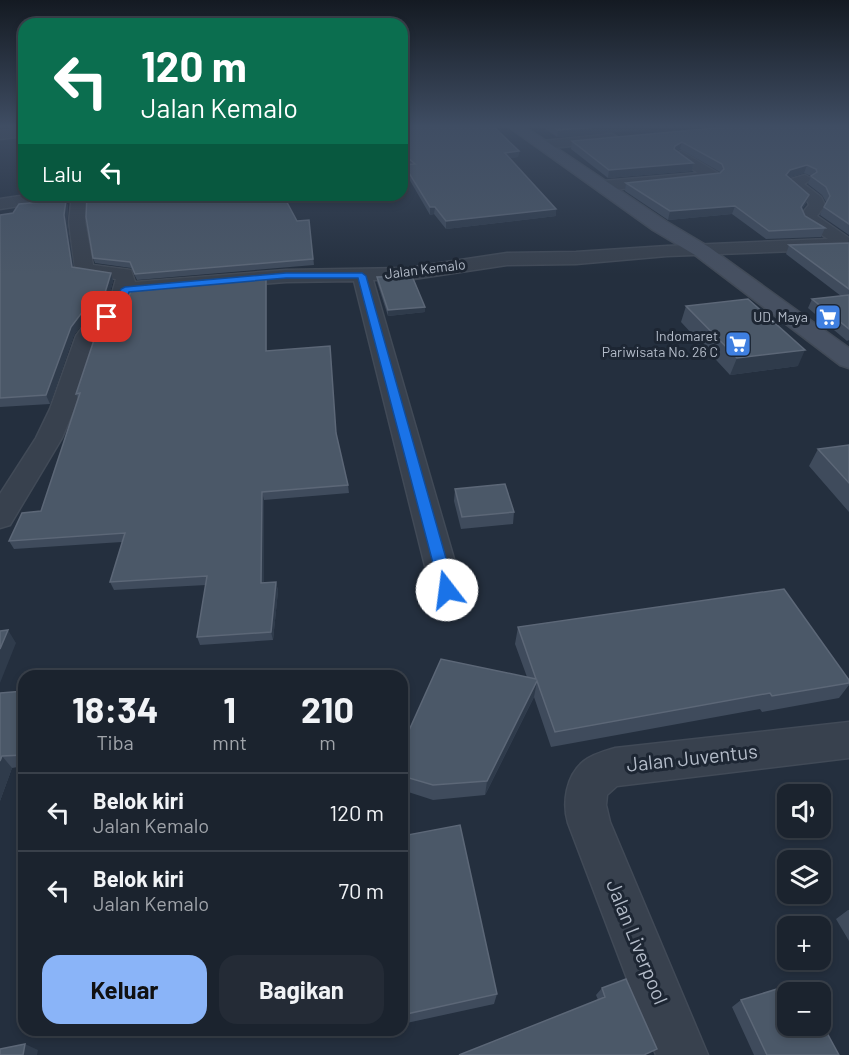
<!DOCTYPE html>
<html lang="id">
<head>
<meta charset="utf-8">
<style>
  :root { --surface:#1b232e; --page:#242b36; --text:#f1f3f6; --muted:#a0a4aa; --line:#39404a; --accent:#8ab4f8 }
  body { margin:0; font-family:Barlow,sans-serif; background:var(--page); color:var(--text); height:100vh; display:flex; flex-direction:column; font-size:22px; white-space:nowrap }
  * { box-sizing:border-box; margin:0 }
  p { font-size:20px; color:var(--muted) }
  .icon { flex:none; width:33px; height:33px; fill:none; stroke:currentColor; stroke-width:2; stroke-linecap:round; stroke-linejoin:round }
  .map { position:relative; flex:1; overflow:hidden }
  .side { position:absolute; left:18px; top:670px; width:390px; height:366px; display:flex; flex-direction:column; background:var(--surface); border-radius:18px; box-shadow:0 3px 9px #0003,0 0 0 2px var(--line) }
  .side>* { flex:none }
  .top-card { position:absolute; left:18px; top:18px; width:390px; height:183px; border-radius:18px; box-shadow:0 3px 9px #0003,0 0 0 2px var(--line); background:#0b6e4f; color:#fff; overflow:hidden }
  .buttons { position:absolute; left:777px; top:784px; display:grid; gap:12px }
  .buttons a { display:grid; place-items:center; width:54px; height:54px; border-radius:12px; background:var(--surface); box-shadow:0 3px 9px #0003,0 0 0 2px var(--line); font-size:30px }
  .pin { position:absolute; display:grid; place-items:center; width:51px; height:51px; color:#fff; margin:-26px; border-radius:12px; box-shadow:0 3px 9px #0006 }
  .me { position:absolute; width:66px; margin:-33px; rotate:345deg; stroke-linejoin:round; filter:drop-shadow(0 0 4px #0008) }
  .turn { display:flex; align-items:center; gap:21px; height:126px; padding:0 24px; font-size:27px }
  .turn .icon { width:78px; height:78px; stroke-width:2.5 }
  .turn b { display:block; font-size:42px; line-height:51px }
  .then { display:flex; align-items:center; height:57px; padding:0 24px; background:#0003; gap:12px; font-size:22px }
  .eta { display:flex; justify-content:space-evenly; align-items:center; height:102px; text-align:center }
  .eta b { font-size:36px; font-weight:700; line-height:42px }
  .cta { display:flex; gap:12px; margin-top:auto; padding:12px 24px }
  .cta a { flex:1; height:69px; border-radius:18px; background:var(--accent); color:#111; font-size:24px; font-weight:700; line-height:69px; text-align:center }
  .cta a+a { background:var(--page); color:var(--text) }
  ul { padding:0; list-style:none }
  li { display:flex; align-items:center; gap:18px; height:78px; padding:0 24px; border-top:2px solid var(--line) }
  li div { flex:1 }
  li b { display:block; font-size:22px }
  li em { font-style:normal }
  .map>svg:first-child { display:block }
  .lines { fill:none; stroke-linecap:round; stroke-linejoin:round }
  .minor-casing { stroke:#414a57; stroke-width:3 }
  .secondary-casing { stroke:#414a57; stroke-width:3 }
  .minor { fill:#38414e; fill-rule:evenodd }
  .secondary { fill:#465061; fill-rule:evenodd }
  .wall { fill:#3f4b5c }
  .shaded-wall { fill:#2f3b4b }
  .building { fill:#4b5868; stroke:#5c6777; stroke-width:1.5 }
  .route { fill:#1a73e8; stroke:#114b97; stroke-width:1.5 }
  .labels { text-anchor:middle; stroke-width:6; stroke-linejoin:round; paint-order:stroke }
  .far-street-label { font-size:14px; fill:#b4bcc9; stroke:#1d2633 }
  .far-poi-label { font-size:14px; fill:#b4bcc9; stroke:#1d2633; text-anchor:end }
  .near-street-label { font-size:20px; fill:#b4bcc9; stroke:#1d2633 }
</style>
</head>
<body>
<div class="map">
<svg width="849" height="1055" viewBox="0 0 849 1055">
  <rect width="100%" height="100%" fill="#242f3e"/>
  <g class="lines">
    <defs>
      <path id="minor" d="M24 128V136L0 139V131Z
        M612 134 619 138 617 141 543 149 536 145 543 141Z
        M681 151 718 173 720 176 718 179 603 191 595 186 603 181 698 173 676 158 674 155Z
        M805 175 812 179 804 184 821 197 825 205 817 216 849 238V249L667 256 576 264 507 265 407 280H373L463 590 459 599 447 603 435 599 431 590 354 281 286 282 133 294 125 312 98 337 74 409 62 438 10 525 0 528V494L36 438 50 409 76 336 87 321 109 305 116 279 77 274 75 270 69 222 72 195H88L85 222 93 265 131 270 135 282 286 270 407 268 507 253 576 252 667 246 828 239 804 223 800 216 809 205 808 202 785 183 788 180Z
        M27 195H65L57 200 0 209V199Z
        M849 722V758L617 786 607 795 606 805 610 822 708 1055H656L568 823C562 803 566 775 584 761 593 754 605 751 615 748Z"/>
      <path id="secondary" d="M509 127H525L667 222 709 247 849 348V368L840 365 695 255 653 230Z"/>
    </defs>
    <use href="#minor" class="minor-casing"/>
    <use href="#secondary" class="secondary-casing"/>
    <use href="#minor" class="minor"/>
    <use href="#secondary" class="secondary"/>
  </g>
  <path class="wall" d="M402 127 519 151 518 157 510 158 556 209V216L446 229 434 214 430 215 405 172 404 165H408L402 159Z
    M543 127H675L557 137Z
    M849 127V235L820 215 826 202 822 195 808 184 811 176 804 173 788 178 806 203 802 209 805 216 825 228 821 237 766 239 732 214 668 220 625 191 626 183 720 173V172L680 149 677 151 693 163 692 171 608 178 571 149 572 141Z
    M66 200 68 207 67 222 74 267 111 273 113 281 107 304 86 319 74 335 50 404 0 407V215L13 213Z
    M309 220 314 265 137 280 131 268 95 263 93 258 297 221Z
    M849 243V340L847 341 808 308 812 299 841 296 786 254 789 245Z
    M377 277 425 312 388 316 377 282Z
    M266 279 267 286V351L336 435 348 485 349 493 264 500V583L276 582 278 591 273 640 200 645 197 637 206 585 114 590 110 582 122 542 14 549 9 541 41 511 78 399 76 394Z
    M686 306 798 366 730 375 681 322Z
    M849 445V512L809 466 818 449Z
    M455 489 514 512 513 524 461 529 454 501Z
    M518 627 849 680V685L839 698 762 712 760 709 551 747 534 697 485 795 433 800 402 790V746L527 677 515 644Z
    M24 691V766L12 768 0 801V693Z
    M402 836 497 994 494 1004 402 1024Z
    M848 910H849V941L836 919Z
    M602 988 657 1049 598 1000 596 995Z
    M741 1000 839 1055H754L732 1007Z"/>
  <path class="shaded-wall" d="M598 127H675L557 137 558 130Z
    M682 142 680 149 673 153 675 146Z
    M519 151 518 157 505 159V153Z
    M693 163 692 171 608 178 609 170Z
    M807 165 804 173 787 178 786 175 790 170Z
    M809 195 806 203 798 216 801 207Z
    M66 200 68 207 67 222 75 275 72 267 64 215Z
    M735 206 732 214 668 220 670 211Z
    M430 207H435L434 214 430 215Z
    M556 209V216L446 229V221Z
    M111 273 113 281 107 304 86 319 74 335 50 404 46 395 71 327Z
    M266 279 267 286V358L266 351Z
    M425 307V312L388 316V310Z
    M805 350 798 366 730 375 737 358Z
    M262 492 264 500V592L261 583Z
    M276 582 278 591 273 640 271 632Z
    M8 630 16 643 0 683V649Z
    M537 681 534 697 485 795 487 781Z
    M2 756 12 768 0 801V761Z
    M25 1044 38 1050 37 1055H23Z"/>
  <path class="building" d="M402 127H494L519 151 505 153 556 209 446 221 435 207H430L404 165 415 164 402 153Z
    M553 127H598L558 130Z
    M727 127H849V224L824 207 830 196 826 187 811 176 817 172 816 169 807 165 790 170 786 175 809 195 801 207 805 216 825 228 769 231 735 206 670 211 626 183 720 173 724 169 722 164 682 142 675 146 674 149 693 163 609 170 572 141Z
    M87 195H283L297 221 309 220 313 259 135 274 130 262 93 258 86 217Z
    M66 200 64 215 72 267 111 273 104 296 83 311 71 327 46 395 0 398V215L13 213 19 204Z
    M849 243V289L789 245Z
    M412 276 425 307 388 310 377 277Z
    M266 279V351L330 346 336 433 348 485 262 492 261 583 276 582 271 632 197 637 207 576 110 582 125 533 9 541 22 513 41 511 80 393 76 394 97 331 124 306 132 289Z
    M849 295V329L812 299Z
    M748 299 805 350 737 358 686 306Z
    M849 445V483L818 449Z
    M505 484 514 512 462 517 455 489Z
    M784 589 849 680V683L772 696 770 693 555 732 537 681 487 781 433 785 402 776V746L441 659 536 679 518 627Z
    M8 630 0 649V631Z
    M24 691V755L2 756 0 761V693Z
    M460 825 497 994 402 1015V836Z
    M626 979 657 1049 644 1055H459L605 997 602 988Z
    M800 982 806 993H788V1026H820V1020L839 1055H767L741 1000Z
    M25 1044 23 1055H0V1049Z"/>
  <linearGradient id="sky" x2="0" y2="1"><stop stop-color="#141a22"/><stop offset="0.46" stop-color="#3f4d63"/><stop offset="1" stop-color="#3f4d63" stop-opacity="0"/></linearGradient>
  <rect width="849" height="274" fill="url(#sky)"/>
  <path class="route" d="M286 273H362L366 276 455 590 452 594H442L440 590 358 278H286L129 292 123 308 110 319 102 317 114 307 121 289 125 287Z"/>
  <defs>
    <symbol id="supermarket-square" viewBox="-11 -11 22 22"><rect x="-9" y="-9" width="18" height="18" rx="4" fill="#3f7fe0" stroke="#1d2633"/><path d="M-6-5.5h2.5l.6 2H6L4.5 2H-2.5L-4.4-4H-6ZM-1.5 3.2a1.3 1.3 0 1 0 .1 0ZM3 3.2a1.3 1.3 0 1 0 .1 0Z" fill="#fff"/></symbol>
  </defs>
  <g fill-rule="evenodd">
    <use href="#supermarket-square" x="813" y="302" width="30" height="30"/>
    <use href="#supermarket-square" x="723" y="329" width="30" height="30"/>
  </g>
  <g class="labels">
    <g class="far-street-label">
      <text transform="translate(425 269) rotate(-7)" y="5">Jalan Kemalo</text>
    </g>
    <g class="far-poi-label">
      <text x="808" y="322">UD. Maya</text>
      <text x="718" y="341">Indomaret<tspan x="718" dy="16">Pariwisata No. 26 C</tspan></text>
    </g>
    <g class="near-street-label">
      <text transform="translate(692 758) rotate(-6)" y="7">Jalan Juventus</text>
      <text transform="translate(637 942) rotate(68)" y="7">Jalan Liverpool</text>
    </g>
  </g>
</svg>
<div class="buttons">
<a><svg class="icon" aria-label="sound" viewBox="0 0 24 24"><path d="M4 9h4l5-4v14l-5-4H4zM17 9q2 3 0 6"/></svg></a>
<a><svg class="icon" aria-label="layers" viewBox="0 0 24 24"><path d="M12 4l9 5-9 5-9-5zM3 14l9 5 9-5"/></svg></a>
<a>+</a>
<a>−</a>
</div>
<div class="pin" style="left:107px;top:317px;background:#d93025"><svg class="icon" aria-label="arrive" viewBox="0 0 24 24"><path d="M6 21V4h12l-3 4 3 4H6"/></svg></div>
<svg class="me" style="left:447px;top:590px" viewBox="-20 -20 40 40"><circle r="19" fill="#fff"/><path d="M0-13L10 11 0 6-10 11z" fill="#1a73e8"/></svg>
<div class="top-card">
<div class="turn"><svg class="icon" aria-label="left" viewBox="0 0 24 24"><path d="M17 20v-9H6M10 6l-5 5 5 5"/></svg><div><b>120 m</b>Jalan Kemalo</div></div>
<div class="then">Lalu<svg class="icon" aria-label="left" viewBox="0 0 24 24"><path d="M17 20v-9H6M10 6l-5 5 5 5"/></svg></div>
</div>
<section class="side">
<div class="eta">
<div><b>18:34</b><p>Tiba</p></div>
<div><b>1</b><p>mnt</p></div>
<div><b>210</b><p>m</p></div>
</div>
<ul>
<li><svg class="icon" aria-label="left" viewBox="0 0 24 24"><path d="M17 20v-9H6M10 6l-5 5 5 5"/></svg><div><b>Belok kiri</b><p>Jalan Kemalo</p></div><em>120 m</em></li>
<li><svg class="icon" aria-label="left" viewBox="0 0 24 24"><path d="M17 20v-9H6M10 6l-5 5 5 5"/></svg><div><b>Belok kiri</b><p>Jalan Kemalo</p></div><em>70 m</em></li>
</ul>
<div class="cta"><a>Keluar</a><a>Bagikan</a></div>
</section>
</div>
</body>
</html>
